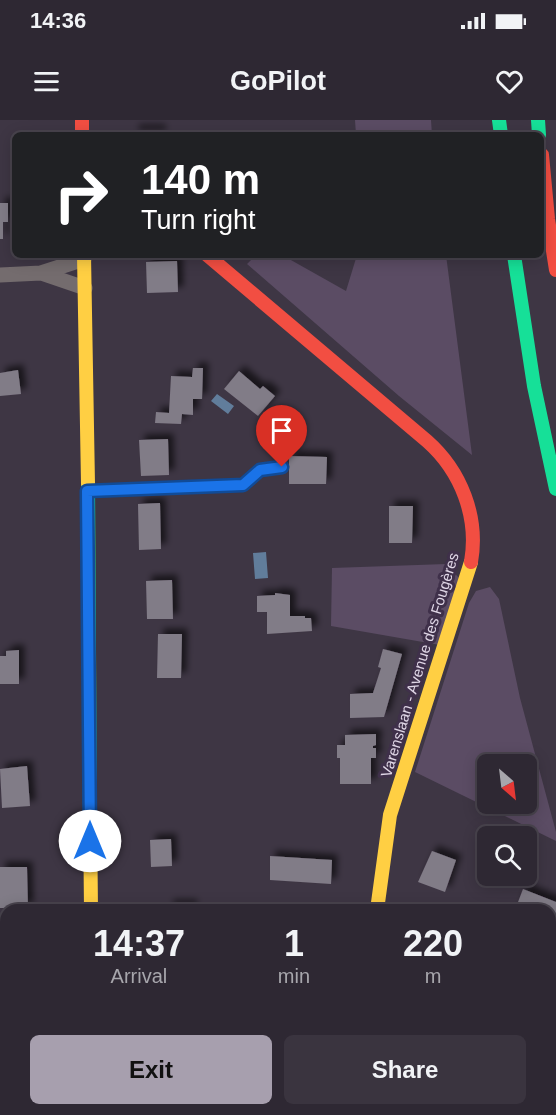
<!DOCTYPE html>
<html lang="en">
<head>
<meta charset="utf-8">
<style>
  :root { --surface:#2e2833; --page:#3a343f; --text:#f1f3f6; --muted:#a7a6ac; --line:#49444e; --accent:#a79fae }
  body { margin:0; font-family:Arial,sans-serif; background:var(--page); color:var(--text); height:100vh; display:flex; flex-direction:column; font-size:22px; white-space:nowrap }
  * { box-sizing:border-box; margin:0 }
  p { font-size:20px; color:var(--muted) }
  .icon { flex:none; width:33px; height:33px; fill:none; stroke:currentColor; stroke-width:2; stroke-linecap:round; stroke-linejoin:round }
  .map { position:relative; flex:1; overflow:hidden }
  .details { position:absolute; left:0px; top:784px; width:556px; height:212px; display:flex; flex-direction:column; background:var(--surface); border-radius:18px 18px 0 0; box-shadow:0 3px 15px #0003,0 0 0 2px var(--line) }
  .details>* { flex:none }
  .top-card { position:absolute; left:12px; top:12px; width:532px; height:126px; border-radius:9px; box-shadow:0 3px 15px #0003,0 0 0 2px var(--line); background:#202124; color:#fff; overflow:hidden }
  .needle { width:39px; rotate:152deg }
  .buttons { position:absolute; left:477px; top:634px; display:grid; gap:12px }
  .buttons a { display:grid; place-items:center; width:60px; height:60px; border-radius:9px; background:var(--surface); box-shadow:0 3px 15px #0003,0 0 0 2px var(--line); font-size:30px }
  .pin { position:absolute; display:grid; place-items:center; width:51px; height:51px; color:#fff; margin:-62px -26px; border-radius:50% 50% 50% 0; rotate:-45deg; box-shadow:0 0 6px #0007 }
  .pin .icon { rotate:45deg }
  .me { position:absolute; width:66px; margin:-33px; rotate:0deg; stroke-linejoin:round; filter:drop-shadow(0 0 4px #0008) }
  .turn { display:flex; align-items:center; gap:21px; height:126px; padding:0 30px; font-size:27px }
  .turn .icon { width:78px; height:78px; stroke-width:2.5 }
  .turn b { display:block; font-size:42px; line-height:51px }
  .eta { display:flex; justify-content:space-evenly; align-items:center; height:102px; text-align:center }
  .eta b { font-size:36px; font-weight:700; line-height:42px }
  .action { display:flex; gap:12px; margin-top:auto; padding:12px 30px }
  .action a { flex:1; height:69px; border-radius:9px; background:var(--accent); color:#111; font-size:24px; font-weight:700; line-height:69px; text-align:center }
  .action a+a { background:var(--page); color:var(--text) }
  .status { display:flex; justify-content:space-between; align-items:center; height:42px; padding:0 30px; background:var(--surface); direction:ltr }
  .status svg { height:16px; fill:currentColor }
  header { display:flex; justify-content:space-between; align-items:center; height:78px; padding:0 30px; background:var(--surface); font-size:27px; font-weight:700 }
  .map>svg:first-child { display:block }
  .green { fill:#5b4c64; fill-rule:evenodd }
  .water { fill:#617d9b }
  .building { fill:#817b87; filter:url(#shadow) }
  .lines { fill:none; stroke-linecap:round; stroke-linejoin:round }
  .lane { stroke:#746c6e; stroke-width:8 }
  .street { stroke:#746c6e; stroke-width:15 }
  .fast { stroke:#16e098; stroke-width:14 }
  .slow { stroke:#ffcf43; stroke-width:14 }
  .jam { stroke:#f24e42; stroke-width:14 }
  .route-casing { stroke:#114b97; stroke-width:15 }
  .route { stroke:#1a73e8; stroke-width:10 }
  .labels { text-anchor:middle; stroke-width:6; stroke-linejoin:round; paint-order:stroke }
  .street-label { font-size:15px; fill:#e0d7e7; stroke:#3f304a }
</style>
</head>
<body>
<div class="status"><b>14:36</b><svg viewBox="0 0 49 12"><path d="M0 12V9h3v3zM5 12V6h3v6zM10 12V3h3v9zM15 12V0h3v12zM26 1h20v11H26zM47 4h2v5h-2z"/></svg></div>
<header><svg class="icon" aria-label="menu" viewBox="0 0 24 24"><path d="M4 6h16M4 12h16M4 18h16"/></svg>GoPilot<svg class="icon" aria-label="heart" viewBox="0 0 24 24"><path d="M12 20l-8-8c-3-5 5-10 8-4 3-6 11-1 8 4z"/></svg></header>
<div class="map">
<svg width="556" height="995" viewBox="0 0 556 995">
  <defs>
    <filter id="shadow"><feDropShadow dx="5.5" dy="-5.5" stdDeviation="3" flood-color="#0009"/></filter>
  </defs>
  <rect width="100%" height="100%" fill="#3e3644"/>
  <path class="green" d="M355 0H431L432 15H356Z
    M256 135H282L346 171 357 135H446L472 335 399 276 247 144Z
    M446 444 459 458 440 525 331 506 332 448Z
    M490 467 499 479 520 578 556 712V721L415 652 469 483 476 471ZM488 645H526V684H488Z"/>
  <path class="water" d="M217 274 234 286 228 294 211 281Z
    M266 432 268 458 255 459 253 433Z"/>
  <path class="building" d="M134 10H160L161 15H133Z
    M0 83H8V102H3V119H0Z
    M177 141 178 172 147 173 146 142Z
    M193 248H203L202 279H193V295L182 294 181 304 155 303 156 292 169 293 171 256 192 257Z
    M18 250 21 274 0 276V253Z
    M239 251 260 269 263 266 275 276 258 296 224 269Z
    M168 319 169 355 141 356 139 320Z
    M289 336 327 337 326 364H289Z
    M160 383 161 429 139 430 138 384Z
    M389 386H413L412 423H389Z
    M172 460 173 499H147L146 461Z
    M275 473 290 475V496H305V498H311L312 511 267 514V492H257V476L275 475Z
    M158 514H182L181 558H157Z
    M383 529 402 534 384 597 350 598V574L373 573 381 548 378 547Z
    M19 530V564H0V536H6V531Z
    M376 614V625L373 626V628H376V638H371V664H340V638H337V625H345V615Z
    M27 646 30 686 2 688 0 649Z
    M171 719 172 746 151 747 150 720Z
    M432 731 456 740 445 772 418 762Z
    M270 736 332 740 331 764 270 760Z
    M0 747H27L28 788H0Z
    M523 769 556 782V805L550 803V790H515Z
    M168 785H192V790H168Z
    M550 840 556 841V883L550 882Z
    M0 896 6 899V920L0 930Z
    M550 928 556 929V951H550Z"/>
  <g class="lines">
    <path class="lane" d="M88 371 243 365 260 350 281 347
      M0 956H6"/>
    <path class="street" d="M41 153 85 168
      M0 155 41 153 84 139
      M550 984H556
      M351 995 352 990"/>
    <path class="fast" d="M499 0 501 15
      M538 0 539 15
      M514 135 534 266 556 369
      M88 364 90 692
      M93 990V995"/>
    <path class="slow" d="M84 135 88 364
      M90 692 91 790
      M377 790 390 695 471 442"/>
    <path class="jam" d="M82 0V15
      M542 35 548 99 556 150
      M207 135 427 321C461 351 479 397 471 442"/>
  </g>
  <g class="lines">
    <defs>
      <path id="route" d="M90 721 87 371 243 365 260 350 282 347"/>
    </defs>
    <use href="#route" class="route-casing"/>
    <use href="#route" class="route"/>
  </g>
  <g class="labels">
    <g class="street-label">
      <text transform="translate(420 545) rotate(-73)" y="5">Varenslaan - Avenue des Fougères</text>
    </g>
  </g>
</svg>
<div class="buttons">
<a><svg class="needle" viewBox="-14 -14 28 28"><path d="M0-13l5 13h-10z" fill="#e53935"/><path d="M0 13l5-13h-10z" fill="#a7a6ac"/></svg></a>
<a><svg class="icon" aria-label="search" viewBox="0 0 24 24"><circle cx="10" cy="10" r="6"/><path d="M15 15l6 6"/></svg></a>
</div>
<div class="pin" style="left:282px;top:347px;background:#d93025"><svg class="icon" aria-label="arrive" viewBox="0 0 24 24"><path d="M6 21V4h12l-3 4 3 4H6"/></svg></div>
<svg class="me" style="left:90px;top:721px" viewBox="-20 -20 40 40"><circle r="19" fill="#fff"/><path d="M0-13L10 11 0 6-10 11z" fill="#1a73e8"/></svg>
<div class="top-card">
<div class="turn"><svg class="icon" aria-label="right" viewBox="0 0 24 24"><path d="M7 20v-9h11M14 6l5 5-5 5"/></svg><div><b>140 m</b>Turn right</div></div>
</div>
<section class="details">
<div class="eta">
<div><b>14:37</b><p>Arrival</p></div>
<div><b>1</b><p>min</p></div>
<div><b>220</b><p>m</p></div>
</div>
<div class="action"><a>Exit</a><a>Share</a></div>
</section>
</div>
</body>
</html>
